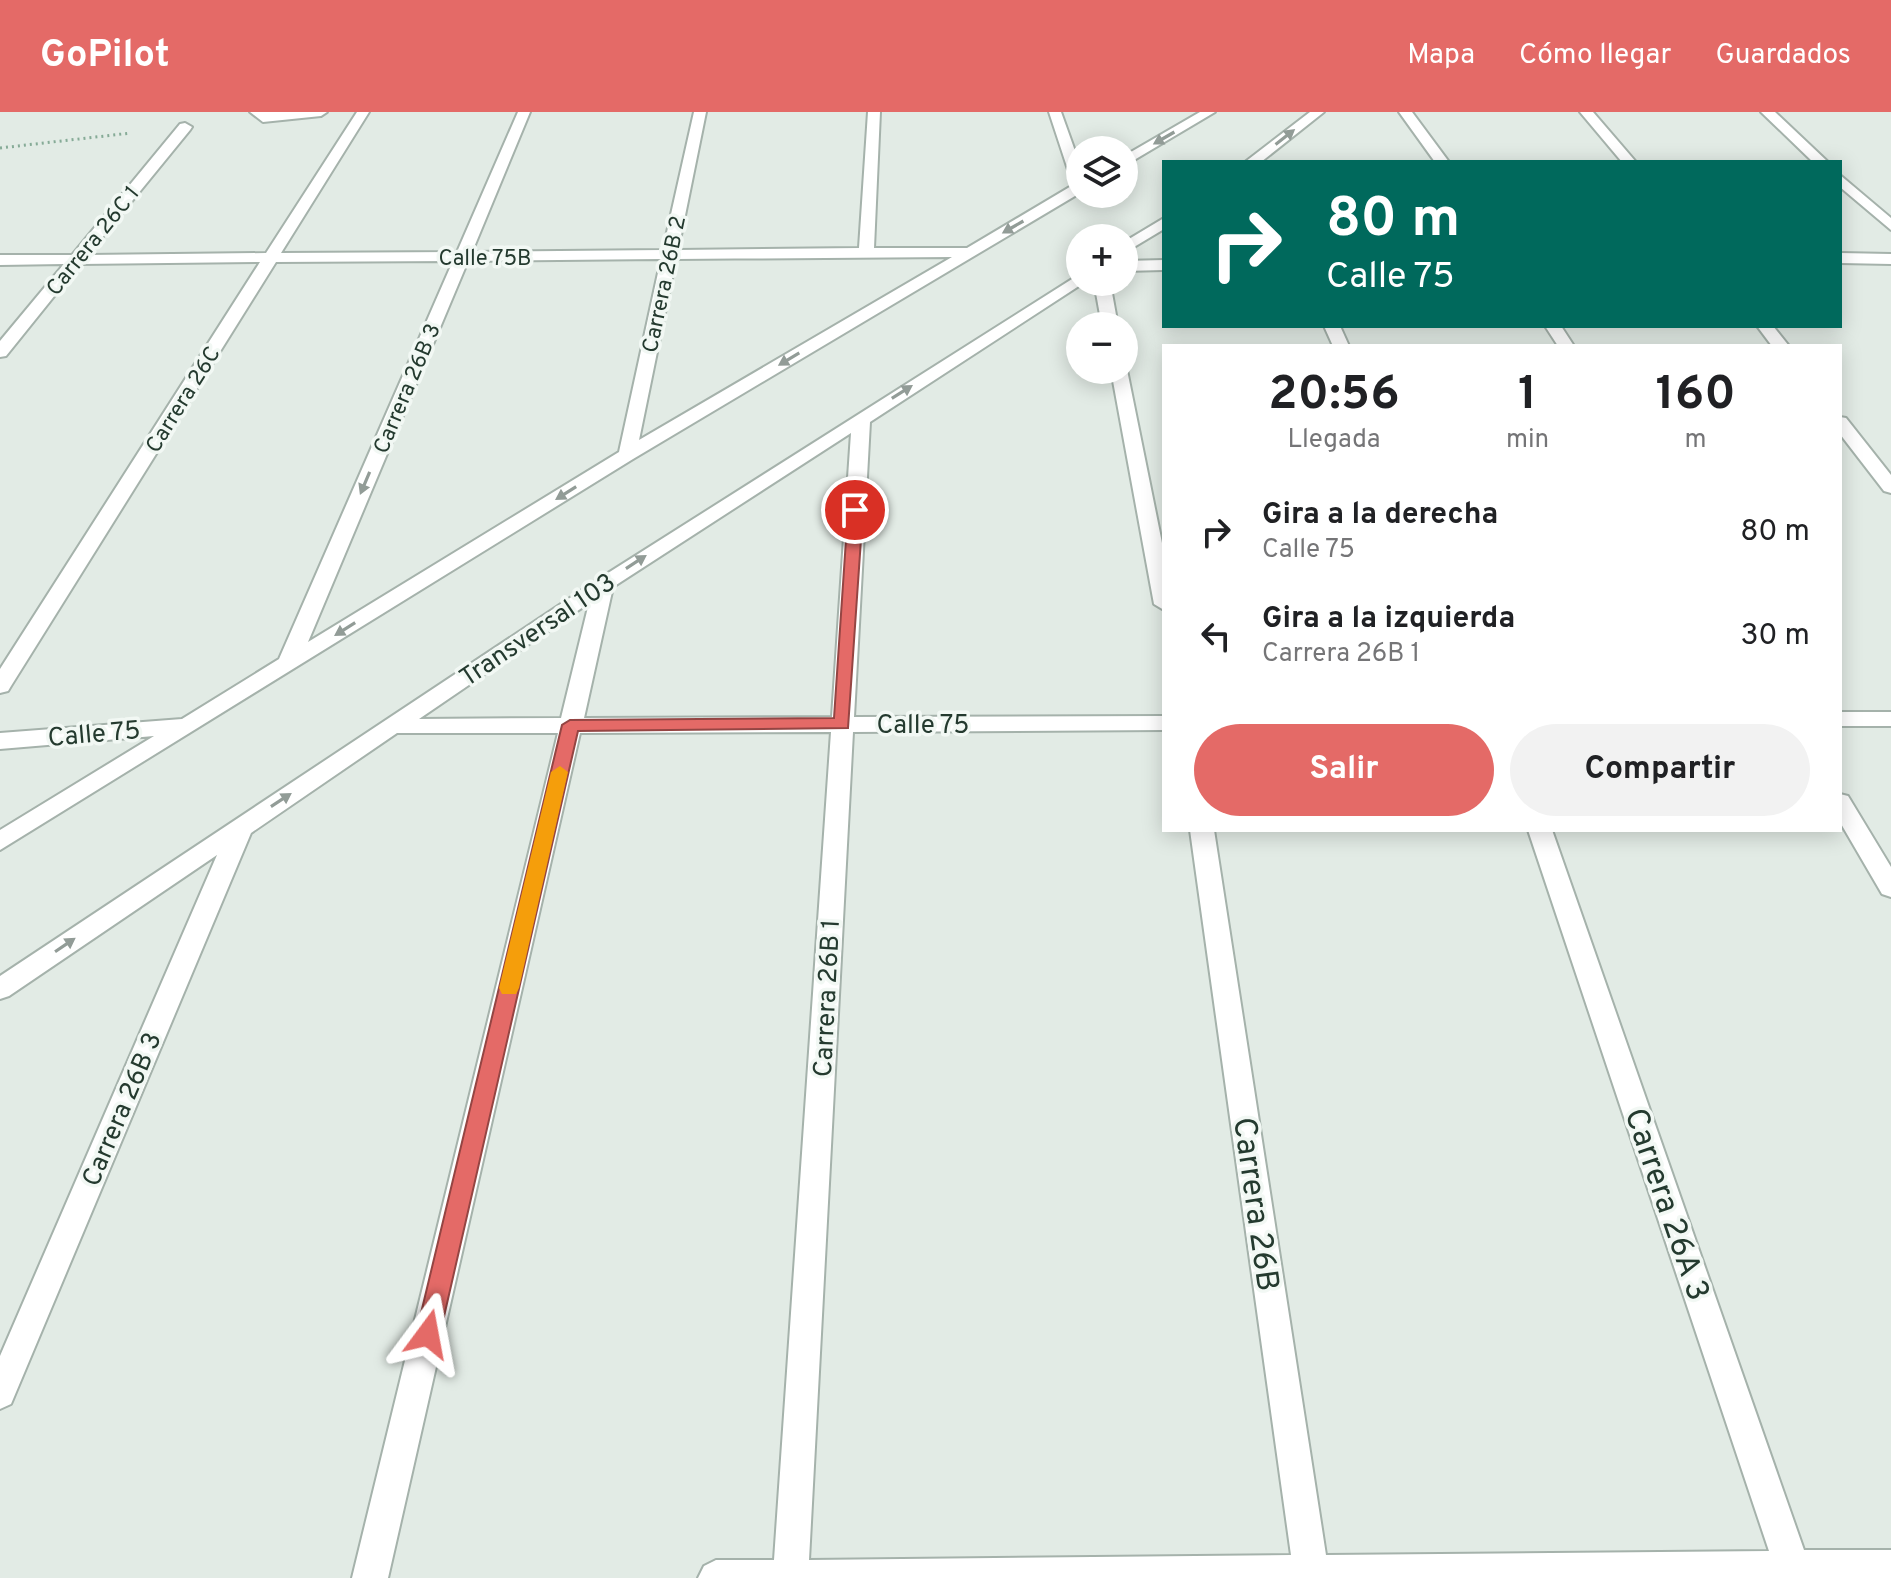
<!DOCTYPE html>
<html lang="es">
<head>
<meta charset="utf-8">
<style>
  :root { --surface:#fff; --page:#f2f2f2; --text:#202124; --muted:#757577; --accent:#e46a67 }
  body { margin:0; font-family:Overpass,sans-serif; background:var(--page); color:var(--text); height:100vh; display:flex; flex-direction:column; font-size:30px; white-space:nowrap }
  * { box-sizing:border-box; margin:0 }
  p { font-size:26px; color:var(--muted) }
  .icon { flex:none; width:44px; height:44px; fill:none; stroke:currentColor; stroke-width:2; stroke-linecap:round; stroke-linejoin:round }
  .map { position:relative; flex:1; overflow:hidden }
  .details { position:absolute; left:1162px; top:232px; width:680px; height:488px; display:flex; flex-direction:column; background:var(--surface); border-radius:0px; box-shadow:0 4px 20px #0003 }
  .details>* { flex:none }
  .hud { position:absolute; left:1162px; top:48px; width:680px; height:168px; border-radius:0px; box-shadow:0 4px 20px #0003; background:#00695c; color:#fff; overflow:hidden }
  .buttons { position:absolute; left:1066px; top:24px; display:grid; gap:16px }
  .buttons a { display:grid; place-items:center; width:72px; height:72px; border-radius:50%; background:var(--surface); box-shadow:0 4px 20px #0003; font-size:40px }
  .pin { position:absolute; display:grid; place-items:center; width:68px; height:68px; color:#fff; margin:-34px; border:4px solid #fff; border-radius:50%; box-shadow:0 2px 8px #0007 }
  .me { position:absolute; width:88px; margin:-44px; rotate:13deg; stroke-linejoin:round; filter:drop-shadow(0 0 6px #0008) }
  .turn { display:flex; align-items:center; gap:28px; height:168px; padding:0 32px; font-size:36px }
  .turn .icon { width:104px; height:104px; stroke-width:2.5 }
  .turn b { display:block; font-size:56px; line-height:68px }
  .eta { display:flex; justify-content:space-evenly; align-items:center; height:136px; text-align:center }
  .eta b { font-size:48px; font-weight:700; line-height:56px }
  .button { display:flex; gap:16px; margin-top:auto; padding:16px 32px }
  .button a { flex:1; height:92px; border-radius:48px; background:var(--accent); color:#fff; font-size:32px; font-weight:700; line-height:92px; text-align:center }
  .button a+a { background:var(--page); color:var(--text) }
  ul { padding:0; list-style:none }
  li { display:flex; align-items:center; gap:24px; height:104px; padding:0 32px }
  li div { flex:1 }
  li b { display:block; font-size:30px }
  li em { font-style:normal }
  header { display:flex; align-items:center; gap:48px; box-sizing:border-box; height:112px; padding:0 40px; background:var(--accent); color:#fff }
  header strong { font-size:38px }
  nav { display:flex; gap:44px; margin-inline-start:auto; font-size:28px }
  .map>svg:first-child { display:block }
  .lines { fill:none; stroke-linecap:round; stroke-linejoin:round }
  .minor-casing { stroke:#a5b2ab; stroke-width:4 }
  .path { stroke:#86ab97; stroke-width:3; stroke-dasharray:2 4; stroke-linecap:butt }
  .minor { fill:#fff; fill-rule:evenodd }
  .oneway { fill:#929c97 }
  .route { fill:#e46a67; stroke:#944543; stroke-width:2 }
  .slow { fill:#f59e0b }
  .labels { text-anchor:middle; stroke-width:7; stroke-linejoin:round; paint-order:stroke }
  .far-street-label { font-size:22px; fill:#243a2f; stroke:#f2f8f4 }
  .street-label { font-size:26px; fill:#243a2f; stroke:#f2f8f4 }
  .near-street-label { font-size:32px; fill:#243a2f; stroke:#f2f8f4 }
</style>
</head>
<body>
<header>
<strong>GoPilot</strong>
<nav><a>Mapa</a><a>Cómo llegar</a><a>Guardados</a></nav>
</header>
<div class="map">
<svg width="1891" height="1466" viewBox="0 0 1891 1466">
  <rect width="100%" height="100%" fill="#e2ebe5"/>
  <g class="lines">
    <defs>
      <path id="minor" d="M250 0H327L321 4 263 10Z
        M357 0H369L281 141 457 140 518 0H530L472 140 663 138 694 0H706L678 138 859 136 868 0H880L874 136H967L1073 73 1049 0H1061L1080 53V81L633 347 0 738V718L154 624 0 637V621L182 607 279 547 453 149 276 150 11 574 8 579 0 581V557L260 150 80 152 6 244 0 245V229L64 152 0 153V143H72L180 12 185 11 192 15 190 18 88 143 266 141ZM952 145 639 328 676 147ZM661 147 619 340 308 530 468 149Z
        M1200 0H1215L1124 54V44Z
        M1310 0H1324L1261 50H1245Z
        M1399 0H1412L1449 50H1435Z
        M1580 0H1593L1636 50H1622Z
        M1761 0H1775L1828 50H1813Z
        M1840 63 1891 106V118L1840 75Z
        M1164 106V117L1124 141V130Z
        M1840 141 1891 142V152L1840 151Z
        M1164 148V158L1124 159V149Z
        M1080 162V170H1085L870 310 854 605 1164 604V618L853 620 809 1448 1291 1443 1190 718H1214L1326 1443 1769 1439 1528 718H1552L1804 1438H1891V1466H698L704 1454 716 1448H774L831 620 580 621 388 1466H352L558 621H397L251 721 11 1292 0 1297V1244L217 743 9 884 0 887V864L597 468ZM851 321 832 605 584 606 613 475ZM589 491 561 606 419 607Z
        M1094 170H1110L1118 214H1102Z
        M1324 214H1340L1349 234H1333Z
        M1545 214H1561L1574 234H1558Z
        M1757 214H1773L1789 234H1772Z
        M1124 254 1127 258 1164 441V498L1154 492 1111 258H1124Z
        M1840 305 1846 306 1891 363V381L1884 379 1840 322Z
        M1840 600H1891V614H1840Z
        M1840 682 1848 684 1891 755V785L1882 782 1840 710Z"/>
    </defs>
    <use href="#minor" class="minor-casing"/>
    <path class="path" d="M0 36 131 21"/>
    <use href="#minor" class="minor"/>
  </g>
  <defs><path id="oneway-solid" d="M-6-.8H1V-3.2L6.5 0L1 3.2V.8H-6Z" transform="scale(2)"/></defs>
  <g class="oneway">
    <use href="#oneway-solid" transform="translate(1285 25) rotate(-38)"/>
    <use href="#oneway-solid" transform="translate(1164 26) rotate(150)"/>
    <use href="#oneway-solid" transform="translate(1013 115) rotate(150)"/>
    <use href="#oneway-solid" transform="translate(789 247) rotate(149)"/>
    <use href="#oneway-solid" transform="translate(902 280) rotate(-32)"/>
    <use href="#oneway-solid" transform="translate(365 371) rotate(113)"/>
    <use href="#oneway-solid" transform="translate(566 381) rotate(148)"/>
    <use href="#oneway-solid" transform="translate(636 450) rotate(-33)"/>
    <use href="#oneway-solid" transform="translate(345 517) rotate(148)"/>
    <use href="#oneway-solid" transform="translate(281 688) rotate(-33)"/>
    <use href="#oneway-solid" transform="translate(65 833) rotate(-34)"/>
  </g>
  <path class="route" d="M855 393 863 398 848 616 578 619 440 1222 436 1230 428 1234 419 1230 416 1222 562 613 570 608 834 606 848 398Z"/>
  <path class="slow" d="M560 654 568 660 519 876 516 882H502L499 876 551 660Z"/>
  <g class="labels">
    <g class="far-street-label">
      <text transform="translate(92 128) rotate(-51)" y="8">Carrera 26C 1</text>
      <text x="485" y="153">Calle 75B</text>
      <text transform="translate(663 172) rotate(-78)" y="8">Carrera 26B 2</text>
      <text transform="translate(406 276) rotate(-67)" y="8">Carrera 26B 3</text>
      <text transform="translate(182 287) rotate(-58)" y="8">Carrera 26C</text>
    </g>
    <g class="street-label">
      <text transform="translate(537 517) rotate(-34)" y="9">Transversal 103</text>
      <text x="923" y="621">Calle 75</text>
      <text transform="translate(94 621) rotate(-5)" y="9">Calle 75</text>
      <text transform="translate(826 886) rotate(-87)" y="9">Carrera 26B 1</text>
      <text transform="translate(121 997) rotate(-67)" y="9">Carrera 26B 3</text>
    </g>
    <g class="near-street-label">
      <text transform="translate(1257 1092) rotate(82)" y="11">Carrera 26B</text>
      <text transform="translate(1668 1092) rotate(71)" y="11">Carrera 26A 3</text>
    </g>
  </g>
</svg>
<div class="buttons">
<a><svg class="icon" aria-label="layers" viewBox="0 0 24 24"><path d="M12 4l9 5-9 5-9-5zM3 14l9 5 9-5"/></svg></a>
<a>+</a>
<a>−</a>
</div>
<div class="pin" style="left:855px;top:398px;background:#d93025"><svg class="icon" aria-label="arrive" viewBox="0 0 24 24"><path d="M6 21V4h12l-3 4 3 4H6"/></svg></div>
<svg class="me" style="left:428px;top:1222px" viewBox="-20 -20 40 40"><path d="M0-17L14 15 0 8-14 15z" fill="#e46a67" stroke="#fff" stroke-width="4"/></svg>
<div class="hud">
<div class="turn"><svg class="icon" aria-label="right" viewBox="0 0 24 24"><path d="M7 20v-9h11M14 6l5 5-5 5"/></svg><div><b>80 m</b>Calle 75</div></div>
</div>
<section class="details">
<div class="eta">
<div><b>20:56</b><p>Llegada</p></div>
<div><b>1</b><p>min</p></div>
<div><b>160</b><p>m</p></div>
</div>
<ul>
<li><svg class="icon" aria-label="right" viewBox="0 0 24 24"><path d="M7 20v-9h11M14 6l5 5-5 5"/></svg><div><b>Gira a la derecha</b><p>Calle 75</p></div><em>80 m</em></li>
<li><svg class="icon" aria-label="left" viewBox="0 0 24 24"><path d="M17 20v-9H6M10 6l-5 5 5 5"/></svg><div><b>Gira a la izquierda</b><p>Carrera 26B 1</p></div><em>30 m</em></li>
</ul>
<div class="button"><a>Salir</a><a>Compartir</a></div>
</section>
</div>
</body>
</html>
